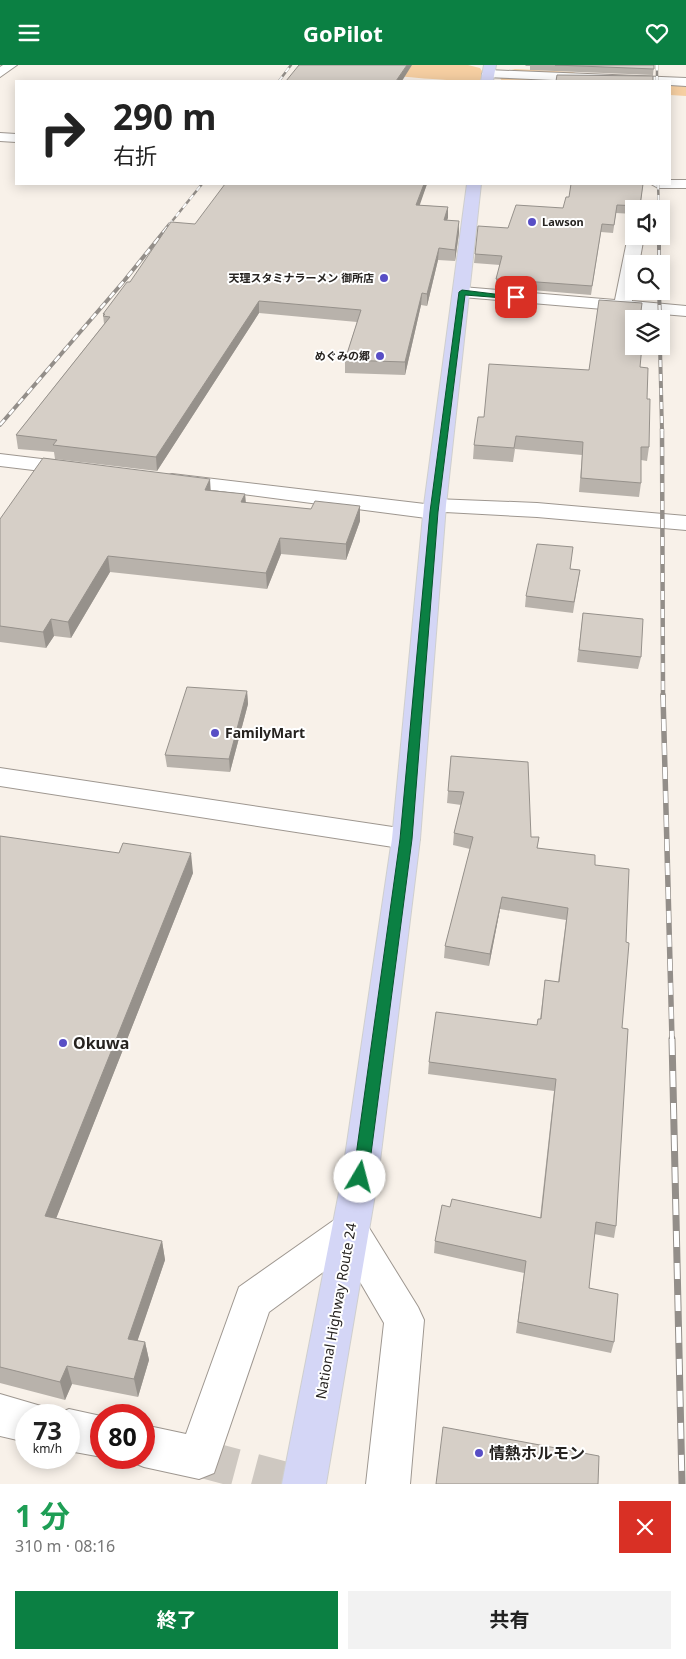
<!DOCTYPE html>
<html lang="ja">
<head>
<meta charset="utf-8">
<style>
  :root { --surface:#fff; --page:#f2f2f2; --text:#222; --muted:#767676; --accent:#0b8043 }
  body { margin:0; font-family:"Noto Sans","Noto Sans JP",sans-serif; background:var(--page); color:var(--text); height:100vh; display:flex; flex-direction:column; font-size:19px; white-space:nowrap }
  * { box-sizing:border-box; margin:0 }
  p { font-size:16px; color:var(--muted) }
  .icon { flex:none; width:28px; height:28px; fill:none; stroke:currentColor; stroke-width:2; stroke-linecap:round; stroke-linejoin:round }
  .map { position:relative; height:1419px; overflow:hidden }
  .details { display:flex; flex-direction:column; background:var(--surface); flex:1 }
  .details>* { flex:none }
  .hud { position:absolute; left:15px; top:15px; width:656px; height:105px; border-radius:0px; box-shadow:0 2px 12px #0003; background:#fff; color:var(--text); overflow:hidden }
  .tools { position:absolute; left:625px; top:135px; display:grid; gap:10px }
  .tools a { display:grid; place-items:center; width:45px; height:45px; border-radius:0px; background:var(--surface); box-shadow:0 2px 12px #0003; font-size:25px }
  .speed { position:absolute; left:15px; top:1339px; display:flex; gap:10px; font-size:25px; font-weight:700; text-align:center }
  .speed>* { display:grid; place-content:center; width:65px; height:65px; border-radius:50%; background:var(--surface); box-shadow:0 2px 12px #0003; line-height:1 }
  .speed small { font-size:12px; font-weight:400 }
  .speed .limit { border:8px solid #d22; background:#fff; color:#111 }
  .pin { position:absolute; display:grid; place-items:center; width:42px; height:42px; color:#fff; margin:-21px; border-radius:10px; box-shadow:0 2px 8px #0006 }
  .me { position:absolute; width:55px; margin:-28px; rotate:8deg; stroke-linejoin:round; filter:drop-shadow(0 0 4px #0008) }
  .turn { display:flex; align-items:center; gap:18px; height:105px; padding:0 15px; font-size:22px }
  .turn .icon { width:65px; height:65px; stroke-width:2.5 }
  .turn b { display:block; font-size:35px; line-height:42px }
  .round { display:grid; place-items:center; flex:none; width:52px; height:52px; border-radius:0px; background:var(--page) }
  .headline { display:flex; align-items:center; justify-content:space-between; height:85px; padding:0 15px }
  h1 { font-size:30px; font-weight:700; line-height:38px; color:#1e9e55 }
  .cta { display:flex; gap:10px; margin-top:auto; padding:10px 15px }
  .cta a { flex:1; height:58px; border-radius:0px; background:var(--accent); color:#fff; font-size:20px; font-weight:700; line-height:58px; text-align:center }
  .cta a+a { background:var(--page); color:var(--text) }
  header { display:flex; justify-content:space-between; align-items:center; height:65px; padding:0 15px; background:var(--accent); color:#fff; font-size:22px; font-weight:700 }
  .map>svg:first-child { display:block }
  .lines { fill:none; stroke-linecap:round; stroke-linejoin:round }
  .river { fill:#f6cfa2; fill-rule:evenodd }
  .minor-tunnel { stroke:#cec8c1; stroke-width:38; stroke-dasharray:38 19; stroke-linecap:butt }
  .minor-casing { stroke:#9e9790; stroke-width:2 }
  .tertiary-casing { stroke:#9e9790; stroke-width:2 }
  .trunk-casing { stroke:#cfcfce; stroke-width:2 }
  .minor { fill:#fff; fill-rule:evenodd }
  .tertiary { fill:#fff; fill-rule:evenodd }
  .trunk { fill:#d4d6f6; fill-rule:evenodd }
  .rail-far4-casing { stroke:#938e89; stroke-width:2.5 }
  .rail-far3-casing { stroke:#938e89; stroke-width:4 }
  .rail-far2-casing { stroke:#938e89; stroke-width:4.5 }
  .rail-far1-casing { stroke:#938e89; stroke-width:5.5 }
  .rail-casing { stroke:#938e89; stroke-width:7 }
  .rail-far4 { stroke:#fff; stroke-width:2; stroke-dasharray:5.5; stroke-linecap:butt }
  .rail-far3 { stroke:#fff; stroke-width:2.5; stroke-dasharray:7; stroke-linecap:butt }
  .rail-far2 { stroke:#fff; stroke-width:3; stroke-dasharray:9; stroke-linecap:butt }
  .rail-far1 { stroke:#fff; stroke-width:4; stroke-dasharray:12; stroke-linecap:butt }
  .rail { stroke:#fff; stroke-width:5; stroke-dasharray:16; stroke-linecap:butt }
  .wall { fill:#b8b2ab }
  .shaded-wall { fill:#96918b }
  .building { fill:#d6cfc7; stroke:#96918b }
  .route { fill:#0b8043; stroke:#07532c }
  .poi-dot { fill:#584ec5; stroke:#fff; stroke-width:2 }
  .labels { text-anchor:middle; stroke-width:4; stroke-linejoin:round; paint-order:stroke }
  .far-poi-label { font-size:11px; font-weight:bold; fill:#262320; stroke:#fff; text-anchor:end }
  .poi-label { font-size:14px; font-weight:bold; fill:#262320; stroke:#fff; text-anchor:start }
  .street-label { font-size:14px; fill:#262320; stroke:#fff }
  .near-poi-label { font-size:16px; font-weight:bold; fill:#262320; stroke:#fff; text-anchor:start }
</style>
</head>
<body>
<header><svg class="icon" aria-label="menu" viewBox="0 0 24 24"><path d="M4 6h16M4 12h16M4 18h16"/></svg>GoPilot<svg class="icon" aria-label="heart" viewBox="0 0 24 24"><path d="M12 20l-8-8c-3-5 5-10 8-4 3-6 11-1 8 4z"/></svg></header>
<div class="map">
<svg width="686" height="1419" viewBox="0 0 686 1419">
  <rect width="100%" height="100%" fill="#f8f1e9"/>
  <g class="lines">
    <path class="river" d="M310 0H468L480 3 484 9 480 15 476 16C441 16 407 11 372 10 353 9 333 11 315 6Z
      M515 4 572 7 583 10 587 16H502L500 13 504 7Z
      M670 12 686 13V31L670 30V16H658Z"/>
    <path class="minor-tunnel" d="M199 1393 297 1419"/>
    <defs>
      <path id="minor" d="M3 0H17L0 12V2Z
        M488 5 686 13V21L670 20V16H577L484 12 482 9 484 6Z
        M0 68 16 69V77L0 76Z
        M670 115H686V123H658L651 119H670Z
        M634 167V171H644L639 199H634L632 236 686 241V251L462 232 456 231 454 227 456 223 462 222 615 235 628 171Z
        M0 389 75 398 82 400 85 404 82 408 75 410 0 401Z
        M172 409 425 439 427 435 435 434 537 438 686 451V465L537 452 445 447 442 452 434 454 165 419 161 415 165 411Z
        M350 1148 363 1153 418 1242 424 1255 410 1419H366L384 1258 345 1191 269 1247 214 1408 199 1414 144 1402 129 1396 128 1392H144V1360L186 1369 239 1222 337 1153Z
        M0 1329 41 1341 44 1350H26V1377L0 1371Z
        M69 1344 101 1351 102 1392 69 1386V1350H55Z"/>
      <path id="tertiary" d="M0 703 406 764 416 767 420 774 416 781 406 784 0 721Z"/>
      <path id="trunk" d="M484 0H496L493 16H481Z
        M467 119H481L446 440 420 774 378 1112 326 1419H282L342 1112 392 774 424 440Z"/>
    </defs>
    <use href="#minor" class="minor-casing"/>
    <use href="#tertiary" class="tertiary-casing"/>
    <use href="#trunk" class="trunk-casing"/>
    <use href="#minor" class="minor"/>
    <use href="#tertiary" class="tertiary"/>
    <use href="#trunk" class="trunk"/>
    <defs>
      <path id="rail-far4" d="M657 0V16
        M279 16 291 0
        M658 119 659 144
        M169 160 202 119"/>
      <path id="rail-far3" d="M659 171V199
        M659 226 660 254
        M660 281 662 366
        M0 360 124 216 170 159"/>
      <path id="rail-far2" d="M662 364 663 632"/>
      <path id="rail-far1" d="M663 630 672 975"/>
      <path id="rail" d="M672 974 682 1419"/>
    </defs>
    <use href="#rail-far4" class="rail-far4-casing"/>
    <use href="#rail-far3" class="rail-far3-casing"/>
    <use href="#rail-far2" class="rail-far2-casing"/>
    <use href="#rail-far1" class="rail-far1-casing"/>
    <use href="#rail" class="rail-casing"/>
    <use href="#rail-far4" class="rail-far4"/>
    <use href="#rail-far3" class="rail-far3"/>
    <use href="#rail-far2" class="rail-far2"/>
    <use href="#rail-far1" class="rail-far1"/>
    <use href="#rail" class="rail"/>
  </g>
  <path class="wall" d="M526 0H654L653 10 530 5V1H525Z
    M427 119 419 140 448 142 447 155 459 168 455 196 438 195 427 241 421 240 405 310 345 308V295L357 257 259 248 157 406 55 394 54 387 18 384 16 370 104 259 103 249 130 217 195 159Z
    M643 119 640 144H634V149L616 148 613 168 601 167 591 230 496 222V214L500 200 474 198 475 189 508 163 563 143 569 132Z
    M634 254 640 302 647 334 649 382 647 396 641 395V418L639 432 579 427 582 390 515 384 513 397 473 394 474 380 484 352 589 305Z
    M211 425 245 429 246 438 311 444 360 441V456L346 495 281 489 267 524 110 507 71 573 54 571 46 583 0 577V454Z
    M570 504 580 505 573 548 525 542 526 531Z
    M583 548 641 592 638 604 577 597Z
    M247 626 248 639 230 707 167 702 165 690Z
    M451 691 531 772H539L537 783 595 800 622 963 616 1161 614 1173 594 1169 589 1223 614 1277 611 1288 516 1268 524 1208 434 1188 435 1176 540 1153 554 1026 428 1009 429 997 537 960 540 954 545 915 558 917 566 855 500 844 489 901 444 893 445 881 470 784 453 780 454 768 461 740 447 738Z
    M0 771 193 808 56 1153 162 1176 165 1195 137 1276 145 1277 149 1295 138 1332 72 1319 65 1335 0 1318Z"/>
  <path class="shaded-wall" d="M407 0H412L402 16H396Z
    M424 119H427L416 151V140Z
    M448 142V153L443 167 444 155Z
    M459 156V168L455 196V185Z
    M439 183 438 195 427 241V229Z
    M422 228 421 240 405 310V297Z
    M259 236V248L157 406 156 392Z
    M210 414 211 430 205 425Z
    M245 429 246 444 241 437Z
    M360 441V456L346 495V479Z
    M280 473 281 489 267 524 266 508Z
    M108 491 110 507 71 573 68 557Z
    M51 554 54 571 46 583 43 567Z
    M247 626 248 639 230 707 229 694Z
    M191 788 193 808 50 1169 45 1151Z
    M502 832 500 844 489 901 490 889Z
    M162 1176 165 1195 132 1292 128 1274Z
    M145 1277 149 1295 138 1332 134 1314Z
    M67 1301 72 1319 65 1335 60 1317Z"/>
  <path class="building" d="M299 0H407L396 16H286Z
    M555 0H654V4Z
    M557 10 653 11V16H556Z
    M225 119H424L416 140 448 142 444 155 459 156 455 185 439 183 427 229 422 228 405 297 345 295 361 245 259 236 156 392 53 380 57 375 16 370 110 252 103 251 105 249H103L127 217H130L171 157 195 159Z
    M571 119H643L640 141 617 140 614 160 602 159 592 221 496 214 502 191 475 189 478 161 508 163 516 140 563 143 566 132H569Z
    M599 235 642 238 640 254H634V281H642L640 302 648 303 647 334H650L649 382H641V418L581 413 583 377 516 371 514 383 474 380 478 352H484L489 299 589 305Z
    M43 393 210 414 205 425 245 429 241 437 311 444 315 436 360 441 346 479 280 473 266 508 108 491 68 557 51 554 43 567 0 561V454Z
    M537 479 573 482 570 504 580 505 574 537 526 531Z
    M583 548 643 554 641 592 579 585Z
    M187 622 247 626 229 694 165 690Z
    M451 691 528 697 531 772H539L537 783 595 790V800L629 804 626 877 629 878 622 963 628 964 616 1161 596 1157 589 1223 618 1229 614 1277 518 1257 526 1196 435 1176 442 1140 450 1142 452 1134 541 1153 556 1014 429 997 436 947 537 960 538 954H541L545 915 559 917 568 843 502 832 490 889 445 881 473 772 454 768 464 727 448 726Z
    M0 771 119 788 123 778 191 788 45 1151 162 1176 128 1274 145 1277 134 1314 67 1301 60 1317 0 1302Z
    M443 1362 599 1391 598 1419H436Z"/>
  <path class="route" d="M462 225 519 232 516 234 465 230 438 447 412 774 368 1112 365 1117 360 1119 355 1117 353 1112 400 774 430 447 459 227Z"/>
  <g class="poi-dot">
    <circle cx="532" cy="157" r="5"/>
    <circle cx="384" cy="213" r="5"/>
    <circle cx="380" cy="291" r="5"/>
    <circle cx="215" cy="668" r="5"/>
    <circle cx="63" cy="978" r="5"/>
    <circle cx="479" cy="1388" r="5"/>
  </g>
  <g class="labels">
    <g class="far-poi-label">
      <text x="542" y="161" text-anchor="start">Lawson</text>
      <text x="374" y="217">天理スタミナラーメン 御所店</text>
      <text x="370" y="295">めぐみの郷</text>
    </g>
    <g class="poi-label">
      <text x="225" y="673">FamilyMart</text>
    </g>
    <g class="street-label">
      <text transform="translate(336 1246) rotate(-80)" y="5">National Highway Route 24</text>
    </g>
    <g class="near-poi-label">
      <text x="73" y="984">Okuwa</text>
      <text x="489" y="1394">情熱ホルモン</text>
    </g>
  </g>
</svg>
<div class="tools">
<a><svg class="icon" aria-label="sound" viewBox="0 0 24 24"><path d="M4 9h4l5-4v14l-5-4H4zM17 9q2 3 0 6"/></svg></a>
<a><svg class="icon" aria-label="search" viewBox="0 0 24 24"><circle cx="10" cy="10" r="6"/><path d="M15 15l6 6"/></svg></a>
<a><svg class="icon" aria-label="layers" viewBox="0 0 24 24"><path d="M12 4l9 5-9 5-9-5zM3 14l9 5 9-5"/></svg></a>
</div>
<div class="speed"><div>73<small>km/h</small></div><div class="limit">80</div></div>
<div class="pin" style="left:516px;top:232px;background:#d93025"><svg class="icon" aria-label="arrive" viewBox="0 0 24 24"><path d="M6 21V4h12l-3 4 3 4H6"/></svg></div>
<svg class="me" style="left:360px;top:1112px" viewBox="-20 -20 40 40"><circle r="19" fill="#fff"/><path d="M0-13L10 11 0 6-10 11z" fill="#0b8043"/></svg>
<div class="hud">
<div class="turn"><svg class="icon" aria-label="right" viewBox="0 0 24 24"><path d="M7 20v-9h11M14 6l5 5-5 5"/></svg><div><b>290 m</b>右折</div></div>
</div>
</div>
<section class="details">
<div class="headline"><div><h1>1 分</h1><p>310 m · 08:16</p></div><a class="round" style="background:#d93025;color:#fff"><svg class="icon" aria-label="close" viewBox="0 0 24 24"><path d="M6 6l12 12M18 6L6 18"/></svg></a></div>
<div class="cta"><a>終了</a><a>共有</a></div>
</section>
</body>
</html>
